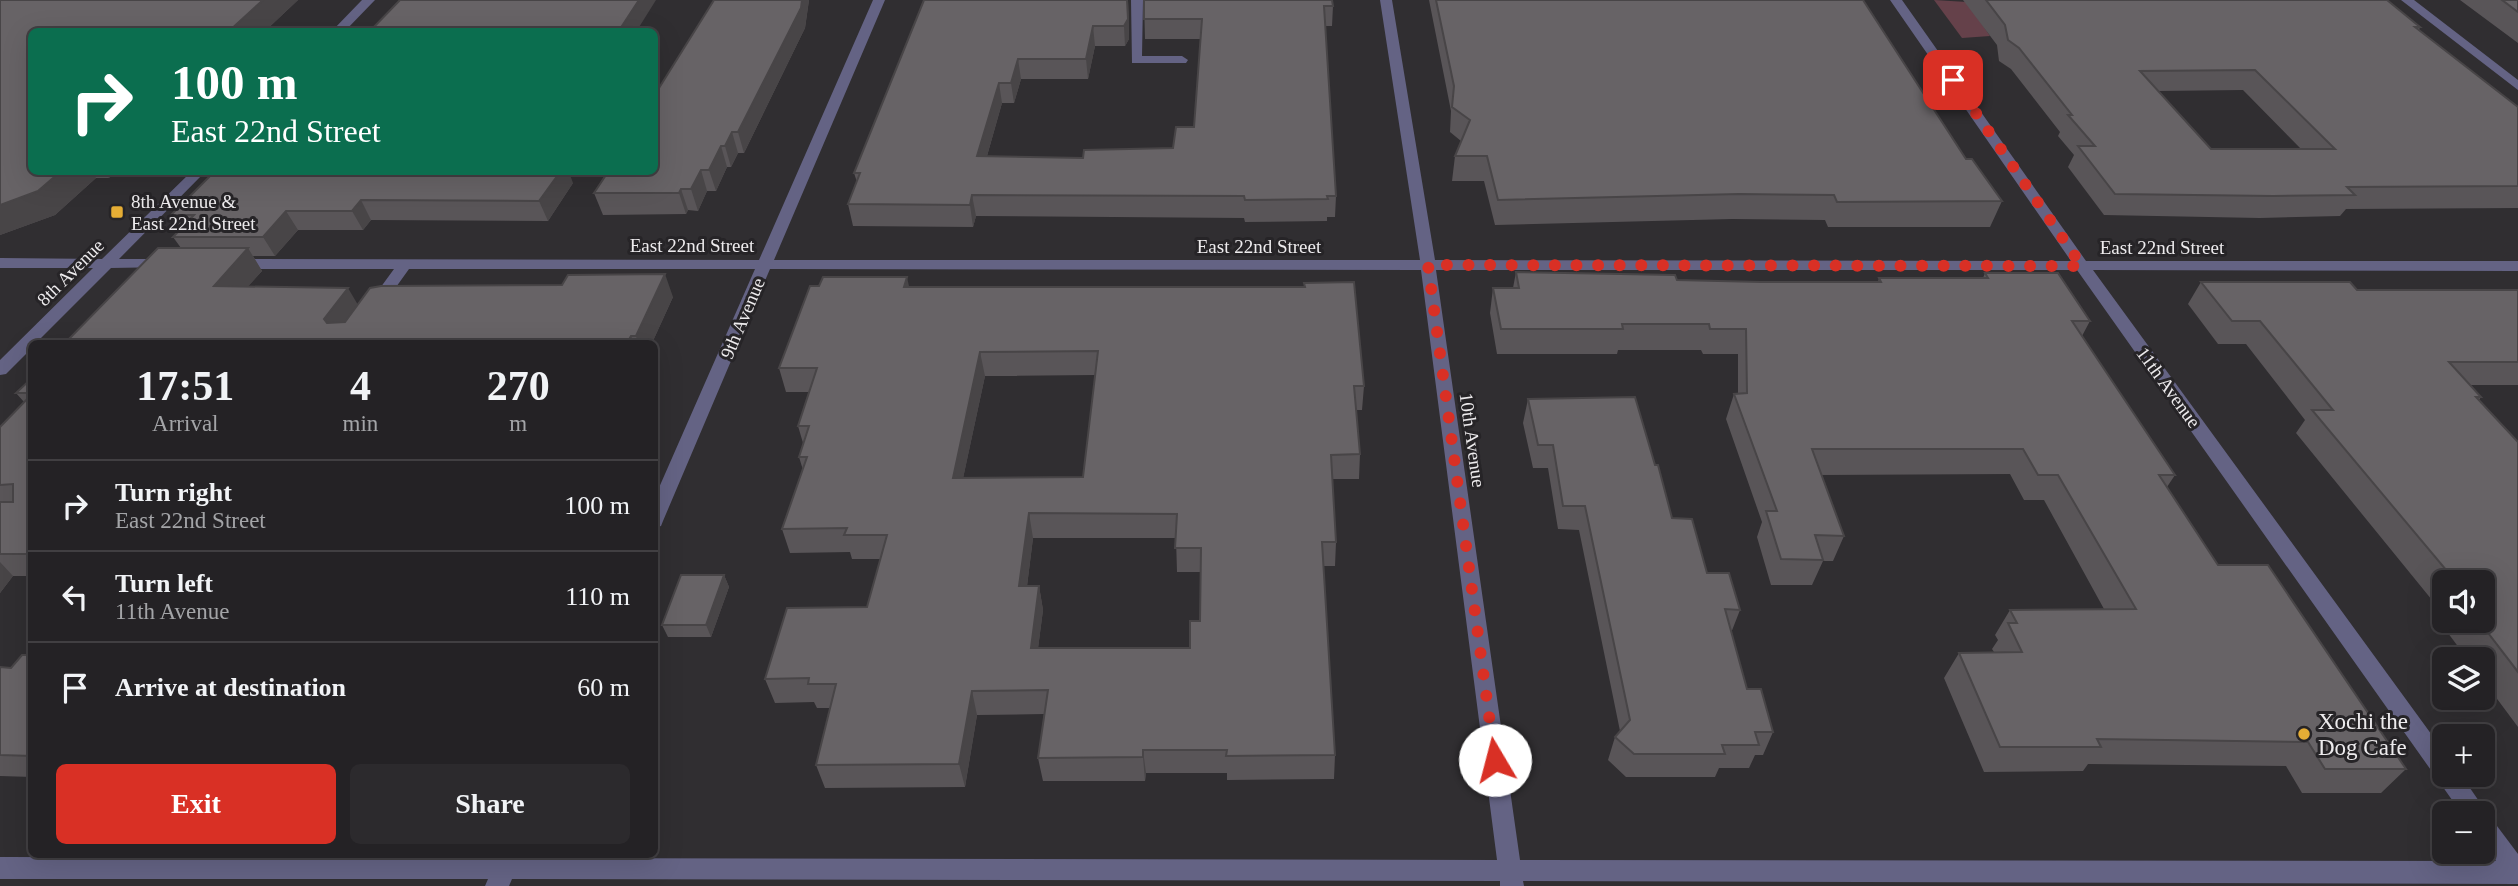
<!DOCTYPE html>
<html lang="en">
<head>
<meta charset="utf-8">
<style>
  :root { --surface:#242225; --page:#2c2a2d; --text:#f1f3f6; --muted:#a3a4a7; --line:#413f42; --accent:#d93025 }
  body { margin:0; font-family:Georgia,serif; background:var(--page); color:var(--text); height:100vh; display:flex; flex-direction:column; font-size:26px; white-space:nowrap }
  * { box-sizing:border-box; margin:0 }
  p { font-size:23px; color:var(--muted) }
  .icon { flex:none; width:38px; height:38px; fill:none; stroke:currentColor; stroke-width:2; stroke-linecap:round; stroke-linejoin:round }
  .map { position:relative; flex:1; overflow:hidden }
  .side { position:absolute; left:28px; top:340px; width:630px; height:518px; display:flex; flex-direction:column; background:var(--surface); border-radius:10px; box-shadow:0 7px 28px #0002,0 0 0 2px var(--line) }
  .side>* { flex:none }
  .top-card { position:absolute; left:28px; top:28px; width:630px; height:147px; border-radius:10px; box-shadow:0 7px 28px #0002,0 0 0 2px var(--line); background:#0b6e4f; color:#fff; overflow:hidden }
  .tools { position:absolute; left:2432px; top:570px; display:grid; gap:14px }
  .tools a { display:grid; place-items:center; width:63px; height:63px; border-radius:10px; background:var(--surface); box-shadow:0 7px 28px #0002,0 0 0 2px var(--line); font-size:35px }
  .pin { position:absolute; display:grid; place-items:center; width:60px; height:60px; color:#fff; margin:-30px; border-radius:14px; box-shadow:0 4px 10px #0006 }
  .me { position:absolute; width:77px; margin:-38px; rotate:352deg; stroke-linejoin:round; filter:drop-shadow(0 0 5px #0008) }
  .turn { display:flex; align-items:center; gap:24px; height:147px; padding:0 28px; font-size:32px }
  .turn .icon { width:91px; height:91px; stroke-width:2.5 }
  .turn b { display:block; font-size:49px; line-height:60px }
  .eta { display:flex; justify-content:space-evenly; align-items:center; height:119px; text-align:center }
  .eta b { font-size:42px; font-weight:800; line-height:49px }
  .button { display:flex; gap:14px; margin-top:auto; padding:14px 28px }
  .button a { flex:1; height:80px; border-radius:10px; background:var(--accent); color:#fff; font-size:28px; font-weight:800; line-height:80px; text-align:center }
  .button a+a { background:var(--page); color:var(--text) }
  ul { padding:0; list-style:none }
  li { display:flex; align-items:center; gap:21px; height:91px; padding:0 28px; border-top:2px solid var(--line) }
  li div { flex:1 }
  li b { display:block; font-size:26px }
  li em { font-style:normal }
  .map>svg:first-child { display:block }
  .green { fill:#65414a }
  .lines { fill:none; stroke-linecap:round; stroke-linejoin:round }
  .minor { fill:#646384; fill-rule:evenodd }
  .wall { fill:#595558; fill-rule:evenodd }
  .shaded-wall { fill:#484547 }
  .building { fill:#676366; stroke:#484547; stroke-width:2; fill-rule:evenodd }
  .route { stroke:#d93025; stroke-width:12; stroke-dasharray:0 21.6 }
  .poi-dot { fill:#e5ad35; stroke:#262427; stroke-width:2.5 }
  .labels { text-anchor:middle; stroke-width:6; stroke-linejoin:round; paint-order:stroke }
  .poi-label { font-size:19px; fill:#edebed; stroke:#262427; text-anchor:start }
  .street-label { font-size:19px; fill:#edebed; stroke:#262427 }
  .near-poi-label { font-size:23px; fill:#edebed; stroke:#262427; text-anchor:start }
</style>
</head>
<body>
<div class="map">
<svg width="2518" height="886" viewBox="0 0 2518 886">
  <rect width="100%" height="100%" fill="#302e31"/>
  <path class="green" d="M1934 0 1967 2 1990 36 1962 38Z"/>
  <g class="lines">
    <path class="minor" d="M362 0H375L344 32H331Z
      M873 0H885L774 260H1420L1380 0H1392L1435 260 2071 261 1890 0H1902L2086 261H2518V271L2093 270 2445 753V775H2461L2483 807 2485 816 2491 818 2518 854V884L1523 881 1524 886H1500V881L512 879 509 886H485L488 879H0V857L498 858 500 854H522L521 858 1497 860 1421 270 770 269 663 521 661 526 654 528V499L755 269H409L356 343H340L394 269H234L226 264 234 259 759 260ZM1436 270H2077L2462 814H2483V844L2496 861 1520 860Z
      M1131 0H1143L1142 56H1182L1188 60 1186 63H1132Z
      M2401 0H2414L2518 80V90Z
      M191 172H205L119 259H164L172 264 169 267 111 268 36 343H32V348L6 374 0 375V360L93 268H0V258L102 259Z"/>
  </g>
  <path class="wall" d="M0 0H298L264 32H32V172H115L109 178H96L55 215 0 235Z
    M714 0H809L805 28 744 153H738L731 167H727L716 191H707L698 211 688 210 686 214 603 215 594 193Z
    M924 0H1128L1129 39 1125 46H1095L1088 79H1021L1014 103H1002L987 156 1083 158 1173 148 1194 127 1201 39H1145L1144 0 1333 6 1332 26H1325L1336 196 1335 217H1327V221L1245 222 1244 218 976 216 973 227 853 226 848 204 857 182 854 173Z
    M1429 0H1863L1966 159 2002 201 1990 227H1828L1825 220 1732 219 1495 225 1484 181H1452L1455 156 1461 141 1450 132 1451 111Z
    M1963 0H2387L2420 27 2419 30 2518 107V208L2346 209 2340 216 2260 218 2104 215 2068 167 2074 155 2058 136 2060 132 2011 69 1999 61 1997 45ZM2243 90 2301 149H2211L2158 91Z
    M2460 0H2518V43Z
    M573 183 548 221 371 220 363 230H298L275 256H253L262 271 248 286 358 305 673 297 652 343H65L181 248 173 237 180 229 171 215Z
    M1516 272 1677 280 1761 282H1878L1879 278H1983L1985 273 2090 321 2082 336 2175 475 2167 487 2218 565 2406 769 2381 793H2302L2286 766 2088 764 2083 771 1984 772 1944 678 1959 653 1994 652 1992 649 1998 640 1995 635 2010 610 2104 609 2044 500H2024L2010 474 1821 475 1844 536 1833 561H1823L1812 585H1771L1757 537 1762 522 1726 419 1734 394H1738V354H1703L1701 350H1618L1617 354H1497L1490 313 1493 288H1513Z
    M2201 282 2357 290H2518V385H2470L2481 397 2479 400 2518 442V727L2483 680V660H2468L2445 629 2450 623 2449 621H2483V583H2445V616L2296 433 2305 420 2246 344H2218L2188 304Z
    M909 287 1364 386 1362 410H1356L1360 454 1359 479H1332L1336 542 1335 566H1323L1335 755 1334 779 1227 780V773H1146L1145 781H1043L1038 758 1044 714 977 715 965 787 825 788 816 765 830 708H817L814 702 775 703 765 679 867 607 880 559H852L850 552 790 553 782 529 803 470 799 457 803 443 798 426 809 392H786L779 368ZM1095 375 1083 477 963 478 985 376ZM1033 538H1176L1177 572H1201L1200 621 1190 648H1038L1043 610 1039 586H1027Z
    M32 378V576H13L0 593V427L24 402 16 393Z
    M1528 399 1672 518 1707 573 1740 610 1731 633 1747 689 1773 732 1763 755H1755L1749 768H1719L1715 777H1626L1608 760 1615 737 1620 731 1579 530 1558 529 1548 468H1533L1523 423Z
    M724 575 729 587 711 637H668L662 625Z
    M32 655V777L0 776V667L11 668Z"/>
  <path class="shaded-wall" d="M263 0H298L264 32H228Z
    M639 0H656L636 32H618Z
    M802 0H809L805 28 744 153 738 132Z
    M1127 0H1128L1129 39 1125 46 1124 26Z
    M1093 26 1095 46 1088 79 1086 59Z
    M1018 59 1021 79 1014 103 1011 83Z
    M999 83 1002 103 981 177 977 156Z
    M732 132 738 153 731 167 725 146Z
    M721 146 727 167 716 191 709 170Z
    M701 170 707 191 698 211 691 189Z
    M60 172H92L96 178 55 215 0 235V205Z
    M105 172H115L109 178Z
    M560 172H569L573 183 548 221 539 201Z
    M681 189 688 210 686 214 679 193Z
    M972 195 976 216 973 227 970 205Z
    M361 200 371 220 363 230 352 211Z
    M286 211 298 230 275 256 263 237Z
    M248 248 262 271 229 308 214 286Z
    M665 274 673 297 652 343H638L636 336Z
    M907 277 912 300 904 287Z
    M348 288 361 310 339 343 324 319Z
    M631 336 634 343H627Z
    M980 352 985 376 958 502 953 478Z
    M1029 513 1033 538 1024 610 1019 586Z
    M0 562 13 576 0 593Z
    M724 575 729 587 711 637 706 625Z
    M1039 586 1043 610 1035 672 1031 648Z
    M972 691 977 715 965 787 959 764Z
    M1143 750 1146 773 1145 781 1143 757Z"/>
  <path class="building" d="M0 0H263L228 32H32V172H60L38 191 0 205Z
    M400 0H639L618 32H369Z
    M714 0H802L801 8 738 132H732L725 146H721L709 170H701L691 189H681L679 193H594L608 172H654V96Z
    M924 0H1127L1128 19 1124 26H1093L1086 59H1018L1011 83H999L977 156 1083 158 1084 150 1173 148 1176 127H1194L1202 19H1144V0H1332L1333 6H1324L1336 196H1327L1328 199 1245 200 1244 196 972 195 970 205 848 204 860 173H854Z
    M1436 0H1863L1966 159H1972L2002 201 1837 202 1834 195 1739 194 1498 200 1487 156H1455L1470 120 1452 107 1454 86Z
    M1986 0H2387L2420 27H2415L2518 107V186L2347 187 2355 195 2273 196 2115 194 2078 146H2095L2068 115H2072L2019 48 2008 40 2005 25ZM2255 70 2335 149H2211L2140 71Z
    M2502 0H2518V12Z
    M214 172H560L539 201 361 200 352 211H286L263 237H173L194 215H171Z
    M158 248H248L214 286 348 288 324 319 327 323 345 322 370 288 381 286 562 285 568 275 665 274 636 336H631L627 343H65Z
    M1516 272 1675 275 1677 280 1761 282H1881L1879 278H1988L1985 273H2058L2090 321H2072L2175 475H2159L2218 565H2268L2406 769H2325L2308 742 2097 739 2101 747H2000L1959 653 2022 652 2008 623H2017L2010 610 2136 609 2058 475H2038L2023 449H1812L1844 536 1815 535 1823 560 1781 559 1766 511H1777L1734 394 1747 393 1746 329H1710L1709 324H1622L1623 329H1501L1493 288H1519Z
    M823 277H907L904 287H1305L1304 283 1354 282 1364 386H1354L1360 454 1331 455 1336 542H1322L1335 755 1226 756 1227 750H1143V757L1038 758 1048 690 972 691 959 764 816 765 836 684H808L809 678 765 679 787 608 867 607 887 535H844L847 528 782 529 807 457H799L809 426H798L817 368H779L810 286H819ZM1098 351 1083 477 953 478 980 352ZM1029 513 1177 514 1175 548H1201L1200 621H1190V648H1031L1039 586H1019Z
    M2201 282H2350L2357 290H2518V362H2449L2481 397H2476L2518 442V672L2479 621H2483V583H2457L2312 410H2333L2260 321H2232Z
    M32 378V393H16Z
    M32 394V554H0V502H13V484L0 485V427Z
    M1635 397 1655 465H1658L1672 518 1692 519 1707 573H1729L1740 610 1725 609 1747 689H1761L1773 732H1755L1759 745H1722L1725 754H1634L1615 737 1630 720 1585 506H1563L1553 445H1538L1528 399Z
    M681 575H724L706 625H662Z
    M22 655H32V756L0 755V667L11 668Z"/>
  <g class="lines">
    <path class="route" d="M1495 760 1428 265 2082 266 1953 80"/>
  </g>
  <g class="poi-dot">
    <rect x="110" y="205" width="14" height="14" rx="3.5"/>
    <circle cx="2304" cy="734" r="7"/>
  </g>
  <g class="labels">
    <g class="poi-label">
      <text x="131" y="208">8th Avenue &amp;<tspan x="131" dy="22">East 22nd Street</tspan></text>
    </g>
    <g class="street-label">
      <text x="692" y="252">East 22nd Street</text>
      <text x="1259" y="253">East 22nd Street</text>
      <text x="2162" y="254">East 22nd Street</text>
      <text transform="translate(70 272) rotate(-45)" y="7">8th Avenue</text>
      <text transform="translate(742 318) rotate(-67)" y="7">9th Avenue</text>
      <text transform="translate(2169 387) rotate(54)" y="7">11th Avenue</text>
      <text transform="translate(1473 440) rotate(82)" y="7">10th Avenue</text>
    </g>
    <g class="near-poi-label">
      <text x="2318" y="729">Xochi the<tspan x="2318" dy="26">Dog Cafe</tspan></text>
    </g>
  </g>
</svg>
<div class="tools">
<a><svg class="icon" aria-label="sound" viewBox="0 0 24 24"><path d="M4 9h4l5-4v14l-5-4H4zM17 9q2 3 0 6"/></svg></a>
<a><svg class="icon" aria-label="layers" viewBox="0 0 24 24"><path d="M12 4l9 5-9 5-9-5zM3 14l9 5 9-5"/></svg></a>
<a>+</a>
<a>−</a>
</div>
<div class="pin" style="left:1953px;top:80px;background:#d93025"><svg class="icon" aria-label="arrive" viewBox="0 0 24 24"><path d="M6 21V4h12l-3 4 3 4H6"/></svg></div>
<svg class="me" style="left:1495px;top:760px" viewBox="-20 -20 40 40"><circle r="19" fill="#fff"/><path d="M0-13L10 11 0 6-10 11z" fill="#d93025"/></svg>
<div class="top-card">
<div class="turn"><svg class="icon" aria-label="right" viewBox="0 0 24 24"><path d="M7 20v-9h11M14 6l5 5-5 5"/></svg><div><b>100 m</b>East 22nd Street</div></div>
</div>
<section class="side">
<div class="eta">
<div><b>17:51</b><p>Arrival</p></div>
<div><b>4</b><p>min</p></div>
<div><b>270</b><p>m</p></div>
</div>
<ul>
<li><svg class="icon" aria-label="right" viewBox="0 0 24 24"><path d="M7 20v-9h11M14 6l5 5-5 5"/></svg><div><b>Turn right</b><p>East 22nd Street</p></div><em>100 m</em></li>
<li><svg class="icon" aria-label="left" viewBox="0 0 24 24"><path d="M17 20v-9H6M10 6l-5 5 5 5"/></svg><div><b>Turn left</b><p>11th Avenue</p></div><em>110 m</em></li>
<li><svg class="icon" aria-label="arrive" viewBox="0 0 24 24"><path d="M6 21V4h12l-3 4 3 4H6"/></svg><div><b>Arrive at destination</b></div><em>60 m</em></li>
</ul>
<div class="button"><a>Exit</a><a>Share</a></div>
</section>
</div>
</body>
</html>
